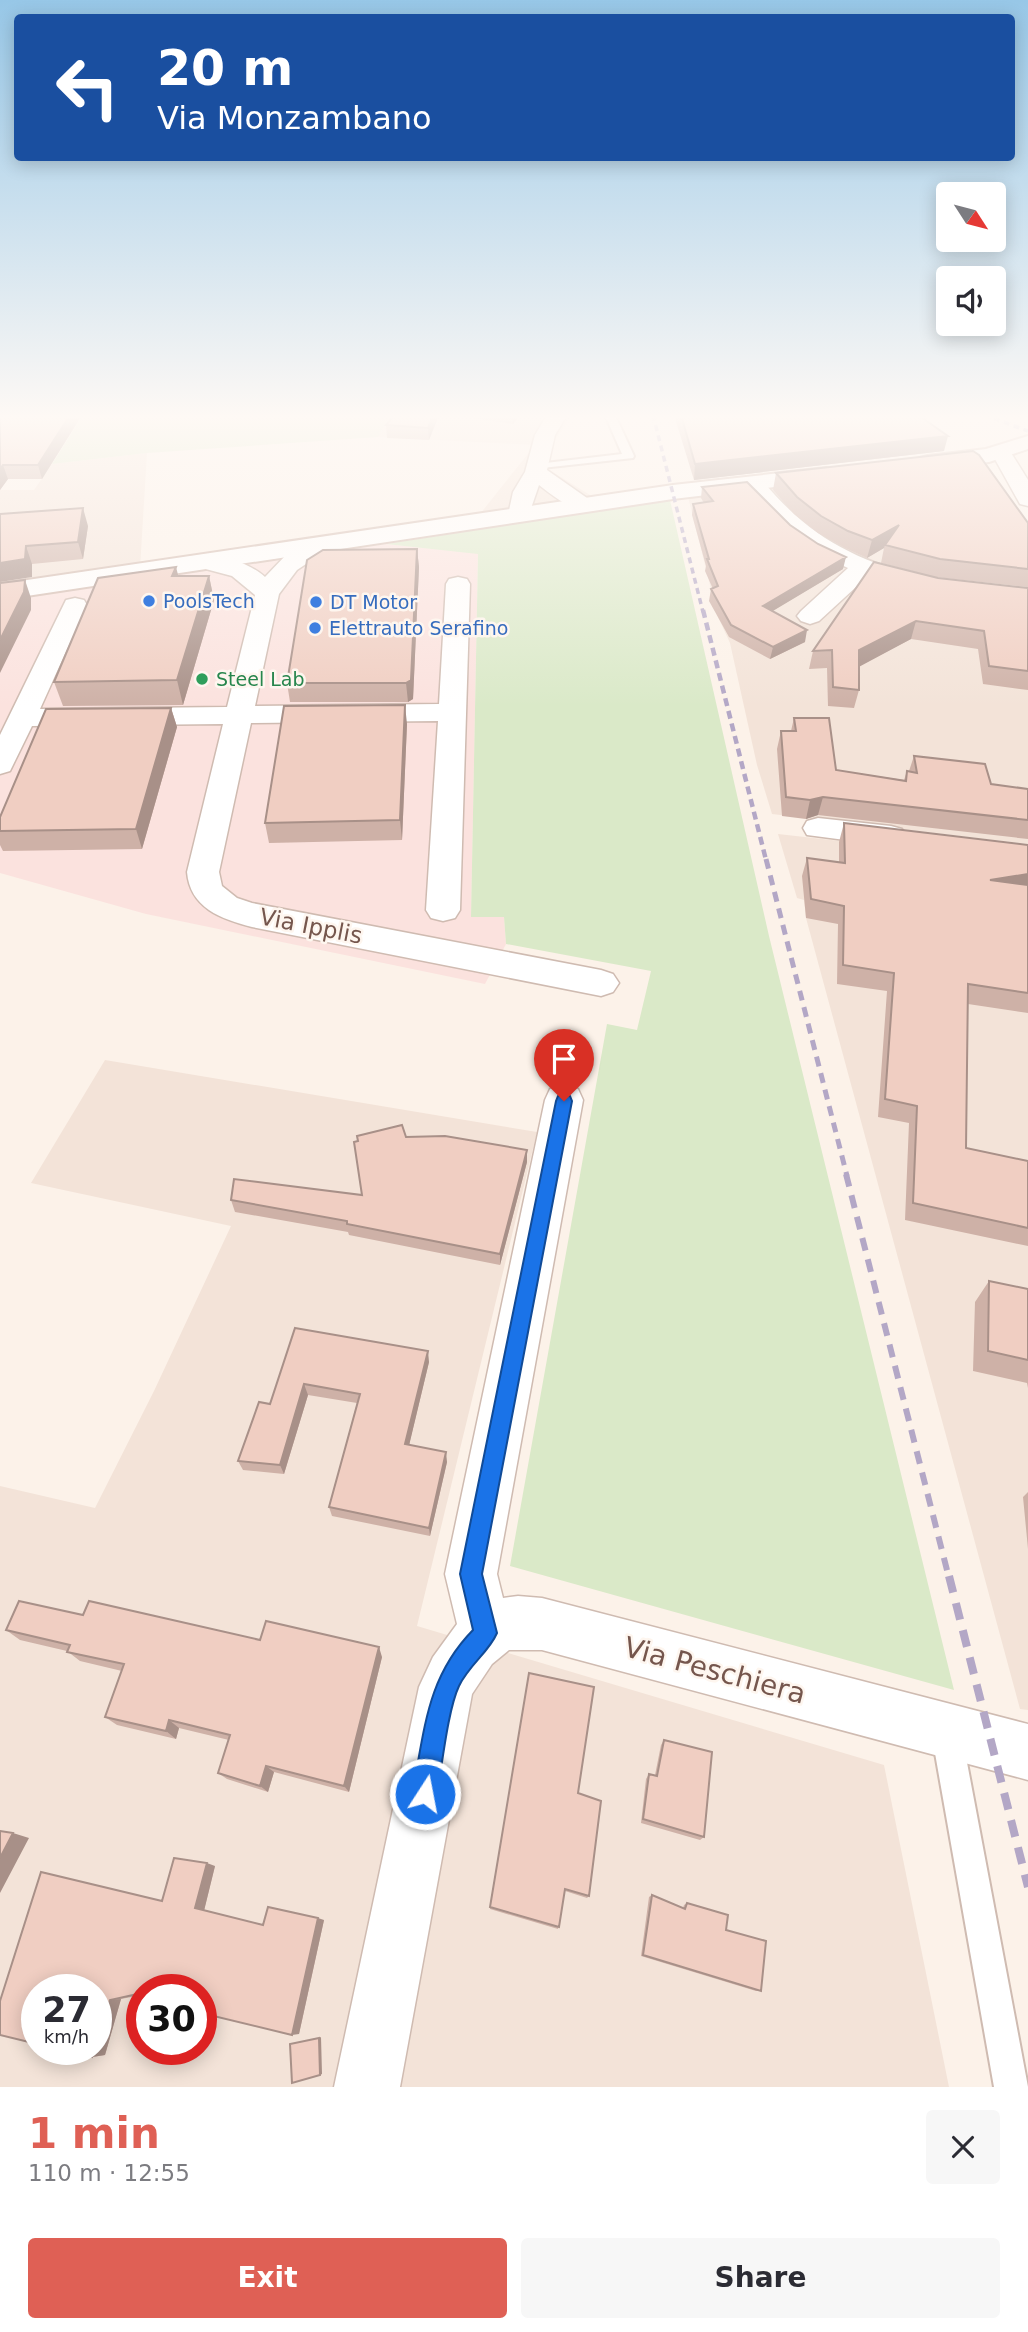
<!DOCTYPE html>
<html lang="en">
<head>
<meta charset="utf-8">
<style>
  :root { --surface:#fff; --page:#f7f7f7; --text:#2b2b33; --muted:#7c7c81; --accent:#df6055 }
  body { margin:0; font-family:"DejaVu Sans",sans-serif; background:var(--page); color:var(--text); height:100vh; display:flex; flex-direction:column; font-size:26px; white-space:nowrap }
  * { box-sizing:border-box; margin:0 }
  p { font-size:23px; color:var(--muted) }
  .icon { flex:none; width:38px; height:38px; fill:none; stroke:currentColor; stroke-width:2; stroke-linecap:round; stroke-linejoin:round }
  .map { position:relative; height:2087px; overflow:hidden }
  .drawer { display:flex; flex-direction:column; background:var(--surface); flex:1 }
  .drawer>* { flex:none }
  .guide { position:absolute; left:14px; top:14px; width:1001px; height:147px; border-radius:7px; box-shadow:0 4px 18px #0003; background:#1a4fa0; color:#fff; overflow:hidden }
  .needle { width:46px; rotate:126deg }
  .tools { position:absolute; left:936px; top:182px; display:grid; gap:14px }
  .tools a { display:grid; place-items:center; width:70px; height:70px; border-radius:7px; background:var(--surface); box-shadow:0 4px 18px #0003; font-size:35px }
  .speed { position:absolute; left:21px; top:1974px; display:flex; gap:14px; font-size:35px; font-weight:700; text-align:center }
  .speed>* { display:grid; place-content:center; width:91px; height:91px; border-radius:50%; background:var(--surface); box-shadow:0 4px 18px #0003; line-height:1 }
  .speed small { font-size:18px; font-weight:400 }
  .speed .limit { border:10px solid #d22; background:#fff; color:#111 }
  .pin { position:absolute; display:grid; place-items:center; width:60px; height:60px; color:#fff; margin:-72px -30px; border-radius:50% 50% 50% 0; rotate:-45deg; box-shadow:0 0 7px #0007 }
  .pin .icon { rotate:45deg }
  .me { position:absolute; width:77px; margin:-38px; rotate:11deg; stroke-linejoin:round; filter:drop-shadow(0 0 5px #0008) }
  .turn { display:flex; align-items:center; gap:24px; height:147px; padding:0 28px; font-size:32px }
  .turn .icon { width:91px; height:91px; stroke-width:2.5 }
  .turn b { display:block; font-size:49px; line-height:60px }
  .round { display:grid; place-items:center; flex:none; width:74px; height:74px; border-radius:7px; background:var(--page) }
  .overview { display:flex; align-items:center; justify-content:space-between; height:119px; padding:0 28px }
  h1 { font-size:42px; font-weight:800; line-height:52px; color:var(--accent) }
  .primary-button { display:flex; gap:14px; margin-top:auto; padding:14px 28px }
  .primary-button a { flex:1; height:80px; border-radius:7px; background:var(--accent); color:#fff; font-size:28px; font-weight:800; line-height:80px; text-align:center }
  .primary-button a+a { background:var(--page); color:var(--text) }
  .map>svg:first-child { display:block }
  .residential { fill:#f3e3d8; fill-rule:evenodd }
  .commercial { fill:#fbe2de }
  .green { fill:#dae9c8 }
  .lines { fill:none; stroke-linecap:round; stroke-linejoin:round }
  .lane-casing { stroke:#cfbbb1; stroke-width:4 }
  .street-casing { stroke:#cfbbb1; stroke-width:3 }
  .secondary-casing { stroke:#d2baaf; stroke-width:4 }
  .lane { fill:#fff; fill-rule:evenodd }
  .street { fill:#fff; fill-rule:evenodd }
  .secondary { fill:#fff; fill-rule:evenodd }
  .rail-far4 { stroke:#b3a7c6; stroke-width:3.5; stroke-dasharray:6 4.5; stroke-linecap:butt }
  .rail-far3 { stroke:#b3a7c6; stroke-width:4.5; stroke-dasharray:8 5; stroke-linecap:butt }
  .rail-far2 { stroke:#b3a7c6; stroke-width:5; stroke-dasharray:10 7; stroke-linecap:butt }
  .rail-far1 { stroke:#b3a7c6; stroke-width:6; stroke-dasharray:13 9; stroke-linecap:butt }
  .rail { stroke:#b3a7c6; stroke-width:8; stroke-dasharray:17 11; stroke-linecap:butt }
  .wall { fill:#ceb1a7 }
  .shaded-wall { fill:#a89088 }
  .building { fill:#f0cec2; stroke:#a89088; stroke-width:2 }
  .route { fill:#1a73e8; stroke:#114b97; stroke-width:2 }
  .shop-dot { fill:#3f7fe0; stroke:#fef6ef; stroke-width:2.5 }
  .leisure-dot { fill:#2e9e5b; stroke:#fef6ef; stroke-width:2.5 }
  .labels { text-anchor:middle; stroke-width:5; stroke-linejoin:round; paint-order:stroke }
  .far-shop-label { font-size:19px; fill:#366cbe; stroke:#fef6ef; text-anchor:start }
  .far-leisure-label { font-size:19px; fill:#27864d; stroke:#fef6ef; text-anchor:start }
  .street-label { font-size:23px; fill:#75564d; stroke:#fef6ef }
  .near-street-label { font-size:28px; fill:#75564d; stroke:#fef6ef }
</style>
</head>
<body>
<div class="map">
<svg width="1028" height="2087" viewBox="0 0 1028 2087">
  <rect width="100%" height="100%" fill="#fcf2e9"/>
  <path class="residential" d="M390 415 571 416 551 446 547 455 548 469 598 500 476 519 535 445 378 437Z
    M147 453 140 568 0 586V490H34L52 464Z
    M956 470 1028 532V844L772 814 757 765 730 643 718 617 688 497Z
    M778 834 1028 862V1710L1020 1709 806 918 804 900 797 898Z
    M105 1060 537 1132 417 1626 884 1765 949 2087H0V1486L95 1508 154 1391 231 1226 31 1183ZM37 1990H96V2049H37ZM142 1990H201V2049H142Z"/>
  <path class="commercial" d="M386 544 478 553 471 917H504L506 944 485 984 146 914 0 873V598Z"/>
  <path class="green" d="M83 415H390L378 437 147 453 52 464Z
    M670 500 769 936 954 1690 510 1566 607 1024 637 1030 651 971 506 944 504 917H471L478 554 386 544Z"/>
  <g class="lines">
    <defs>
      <path id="lane" d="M605 415H615L634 456 633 458 533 469 531 467 537 464 622 454Z
        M947 1721 957 1726 962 1736 1028 2087H994L932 1736 937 1726Z"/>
      <path id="street" d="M547 415H567L555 435 547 470 597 505 594 510C575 514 553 496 539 485L527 520H511L508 515 513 492 525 472 535 435Z
        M1001 446 1008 448 1028 480V506L1020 504 991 452 994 448Z
        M753 478 761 479C808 536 853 560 925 578L928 583 925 588 916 590 868 576 819 621 810 624 801 621 797 616 801 611 848 568C804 549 770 524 742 484L745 479Z
        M319 538 327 540 331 545 327 550 297 570 279 594 255 706 439 704 446 584 449 579 458 577 467 579 470 584 460 910 455 918 443 921 431 918 426 910 438 721 251 723 219 872 222 886 237 898 252 903 601 970 613 974 619 983 613 992 601 996 252 927C221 919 190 908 187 872L223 724 32 726 10 771 0 774V735L66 600 75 598 84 600 87 605 40 709 227 707 255 595 232 576 198 567 194 562 198 557C219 552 249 563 265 577L286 555Z
        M818 818 891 826 902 829 907 836 902 843 891 846 807 835 803 828 807 821Z
        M564 1085 578 1089 583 1100 497 1574 503 1598 518 1596 542 1598 1028 1724V1780L542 1650H509L492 1664 472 1694 400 2087H334L419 1687 433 1657 457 1624 445 1574 545 1100 550 1089Z"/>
      <path id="secondary" d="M1028 436V449L989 462 928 470 920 468 917 463 920 458 928 456 986 449Z
        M826 468 834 470 837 475 834 480 673 499 0 600V584L673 485Z"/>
    </defs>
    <use href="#lane" class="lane-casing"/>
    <use href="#street" class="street-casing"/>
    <use href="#secondary" class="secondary-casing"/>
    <use href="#lane" class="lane"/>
    <use href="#street" class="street"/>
    <use href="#secondary" class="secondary"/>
    <path class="rail-far4" d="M653 415 703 612
      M984 415 1028 431"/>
    <path class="rail-far3" d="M703 610 766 860"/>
    <path class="rail-far2" d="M766 859 847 1176"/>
    <path class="rail-far1" d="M846 1174 949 1578"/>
    <path class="rail" d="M949 1576 1028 1887"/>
  </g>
  <path class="wall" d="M0 415H82L42 479H8L0 490Z
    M395 415H439L429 440 387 438 386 425Z
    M451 415H520L513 424Z
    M674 415H918L944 451 694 480Z
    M776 473 1028 523V587L935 577 881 563 884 548 867 558 845 548 818 533 794 514 773 490Z
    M702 487 790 525 843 569 772 611 805 642 770 659 729 637 709 601 711 589H713L705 571 706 566 692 515 693 504 704 503 701 498Z
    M0 514 88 526 83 559 32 564V577Z
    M417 549 419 567 413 699 408 702H290L287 683Z
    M178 576H209L214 600 183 705 63 706 54 682Z
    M938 578 1028 588V690L983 684 978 649 911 639 859 666V690L854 708 828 706 827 668 809 669 813 651Z
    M171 708 177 727 142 849 3 851 0 845V817Z
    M794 718 836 770 904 780 907 771H909L914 756 991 784 1028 789V839L818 815 806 819 782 816 777 749 781 731H791Z
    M407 724 402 840 269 843 265 823Z
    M844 823 1028 845V1013L968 1004 966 1148 1028 1161V1246L905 1220 909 1123 878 1117 887 991 837 984 838 924 806 918 802 876 807 858 839 863V842Z
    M406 1137 527 1162 500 1265 349 1235 348 1232 235 1212 231 1200 362 1195Z
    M989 1281 1028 1290V1388L1027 1383 973 1371 975 1302Z
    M295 1328 429 1362 409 1445 447 1462 430 1536 332 1516 329 1507 357 1403 308 1395 284 1474 243 1470 238 1461 270 1404Z
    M1028 1492V1549L1023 1497Z
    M83 1615 382 1657 349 1792 274 1772 268 1792 227 1779 218 1773 229 1740 179 1728 176 1739 117 1725 105 1717 122 1671 80 1661 67 1651 20 1640 6 1630Z
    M664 1740 704 1837 700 1840 641 1823 646 1779 649 1774 655 1775 661 1745Z
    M578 1793 589 1896 587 1898 565 1891 558 1929 490 1909V1907Z
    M215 1866 204 1910 263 1925 324 1920 299 2034 177 1988 168 1990H142V1995L121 1999 105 2055 92 2057 96 1990 162 1901Z
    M652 1895 683 1908 684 1905 687 1903 726 1930 761 1991H756L641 1956 649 1897Z"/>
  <path class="shaded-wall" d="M70 415H82L42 479 38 465Z
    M433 415H439L429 440 428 428Z
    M513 415H520L513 424Z
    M948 436 944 451 694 480 695 464Z
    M3 465 8 479 0 490V469Z
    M83 508 88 526 83 559 78 542Z
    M899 525 885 545 884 548 867 558 872 540Z
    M26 546 32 564V577L0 582V563Z
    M417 549 419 567 413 699 408 702 406 683Z
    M846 557 843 569 761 618 763 606Z
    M176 567 182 590 172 576Z
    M209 576 214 600 183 705 177 680Z
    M25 580 31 598V610L0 673V640Z
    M916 621 911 639 855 669 859 650Z
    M807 630 805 642 770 659 773 647Z
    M405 705 407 724 402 840 400 820Z
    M171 708 177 727 142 849 136 829Z
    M823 797 818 815 806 819 810 800Z
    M1028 874V892L990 880Z
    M527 1150V1162L500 1265V1254Z
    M428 1351 429 1362 407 1454 405 1444Z
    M304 1384 308 1395 284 1474 280 1465Z
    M446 1452 447 1462 430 1536 429 1528Z
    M379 1647 382 1657 349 1792 344 1786Z
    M169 1720 179 1728 176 1739 166 1731Z
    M266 1766 274 1772 268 1792 260 1786Z
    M13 1833 29 1838 0 1893V1858Z
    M207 1863 215 1866 204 1911 195 1908Z
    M318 1918 324 1920 299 2034 292 2035Z
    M121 1999 105 2055 92 2057 95 2049H96V2044L110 2000Z
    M321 2037 322 2074 320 2075 319 2038Z"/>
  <path class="building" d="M0 415H70L38 465H3L0 469Z
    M395 415H433L428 428 386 425Z
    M681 415H918L948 436 695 464Z
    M973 451 979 455 1028 523V569L940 559 885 545 899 525 872 540 848 531 821 516 797 497 776 473Z
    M747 482 790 525 818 544 846 557 763 606 807 630 773 647 731 625 711 589 718 586 707 559H709L693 504 713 501 702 487Z
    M83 508 78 542 26 546 25 559 0 563V514Z
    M417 549 411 680 406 683H287L307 560 323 550Z
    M874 562 938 578 1028 588V671L989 666 984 631 916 621 859 650V690L833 687 832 650 813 651Z
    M176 567 172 576H209L177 680 54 682 98 578Z
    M25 580 24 592 0 640V583Z
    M405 705 400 820 265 823 284 706Z
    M171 708 136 829 0 831V817L46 709Z
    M794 718H829L836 770 906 781 907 771 917 773 914 756 985 764 991 784 1028 789V820L823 797 810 800 786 797 781 731H796Z
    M844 823 1028 845V874L990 880 1028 885V993L968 984 966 1148 1028 1161V1228L913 1203 917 1106 885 1099 894 973 843 965 844 906 811 899 807 858 845 863Z
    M402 1125 406 1137 445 1136 527 1150 500 1254 347 1224V1221L231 1200 234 1179 362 1195 354 1142 358 1141 357 1136Z
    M989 1281 1028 1289V1360L988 1351Z
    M295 1328 428 1351 405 1444 446 1452 429 1528 329 1507 360 1394 304 1384 280 1465 238 1461 259 1402 270 1404Z
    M19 1601 83 1615 89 1601 260 1640 266 1621 379 1647 344 1786 266 1766 260 1786 218 1773 230 1735 169 1720 166 1731 105 1717 124 1664 67 1652 70 1645 6 1630Z
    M529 1673 594 1687 578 1793 601 1801 589 1896 565 1889 559 1927 490 1907Z
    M664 1740 712 1752 704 1837 643 1819 649 1774 657 1776Z
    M0 1831 13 1833 0 1858Z
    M174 1858 207 1863 195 1908 263 1925 268 1907 318 1918 292 2035 201 2013V1990H176L177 1986 157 1990H142V1993L110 2000 96 2044V1990H37V2044L0 2035V2001L41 1872 162 1901Z
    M652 1895 685 1909 687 1903 728 1915 726 1930 766 1941 761 1991 643 1955Z
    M319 2038 320 2075 292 2083 290 2044Z
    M60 2049H95L92 2057Z"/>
  <linearGradient id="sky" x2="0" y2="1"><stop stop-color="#97c7e7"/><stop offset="0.59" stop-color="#fef9f5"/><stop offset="1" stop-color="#fef9f5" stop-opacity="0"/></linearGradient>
  <rect width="1028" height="707" fill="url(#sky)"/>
  <path class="route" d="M564 1094 570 1096 572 1101 482 1574 497 1633C489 1652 469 1665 459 1686 448 1709 442 1766 437 1794L433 1802 425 1806 416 1802 412 1794C425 1730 426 1678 473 1630L460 1574 556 1101 558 1096Z"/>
  <g class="shop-dot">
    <circle cx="149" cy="601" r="7"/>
    <circle cx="316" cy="602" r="7"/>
    <circle cx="315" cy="628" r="7"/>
  </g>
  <circle class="leisure-dot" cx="202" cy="679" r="7"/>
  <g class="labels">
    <g class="far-shop-label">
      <text x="163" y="608">PoolsTech</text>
      <text x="330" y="609">DT Motor</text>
      <text x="329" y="635">Elettrauto Serafino</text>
    </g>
    <g class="far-leisure-label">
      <text x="216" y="686">Steel Lab</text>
    </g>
    <g class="street-label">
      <text transform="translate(311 926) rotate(11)" y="8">Via Ipplis</text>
    </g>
    <g class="near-street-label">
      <text transform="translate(715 1670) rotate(15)" y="10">Via Peschiera</text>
    </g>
  </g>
</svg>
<div class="tools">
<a><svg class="needle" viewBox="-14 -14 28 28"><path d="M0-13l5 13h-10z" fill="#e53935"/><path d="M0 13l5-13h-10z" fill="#7c7c81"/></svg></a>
<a><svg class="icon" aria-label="sound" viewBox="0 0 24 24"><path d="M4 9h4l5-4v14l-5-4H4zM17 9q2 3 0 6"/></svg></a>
</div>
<div class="speed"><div>27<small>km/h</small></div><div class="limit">30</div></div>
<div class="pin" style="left:564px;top:1101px;background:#d93025"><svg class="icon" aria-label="arrive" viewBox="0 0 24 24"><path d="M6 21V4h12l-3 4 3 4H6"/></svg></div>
<svg class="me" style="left:425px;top:1794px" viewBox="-20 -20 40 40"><circle r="17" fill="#1a73e8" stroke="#fff" stroke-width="3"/><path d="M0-11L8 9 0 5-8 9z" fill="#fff"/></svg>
<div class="guide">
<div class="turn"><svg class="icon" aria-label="left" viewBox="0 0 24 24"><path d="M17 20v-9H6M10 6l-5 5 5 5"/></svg><div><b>20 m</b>Via Monzambano</div></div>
</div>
</div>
<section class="drawer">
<div class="overview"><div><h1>1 min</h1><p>110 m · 12:55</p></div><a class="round"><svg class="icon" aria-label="close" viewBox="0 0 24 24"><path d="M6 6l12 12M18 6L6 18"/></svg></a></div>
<div class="primary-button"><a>Exit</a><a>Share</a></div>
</section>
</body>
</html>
